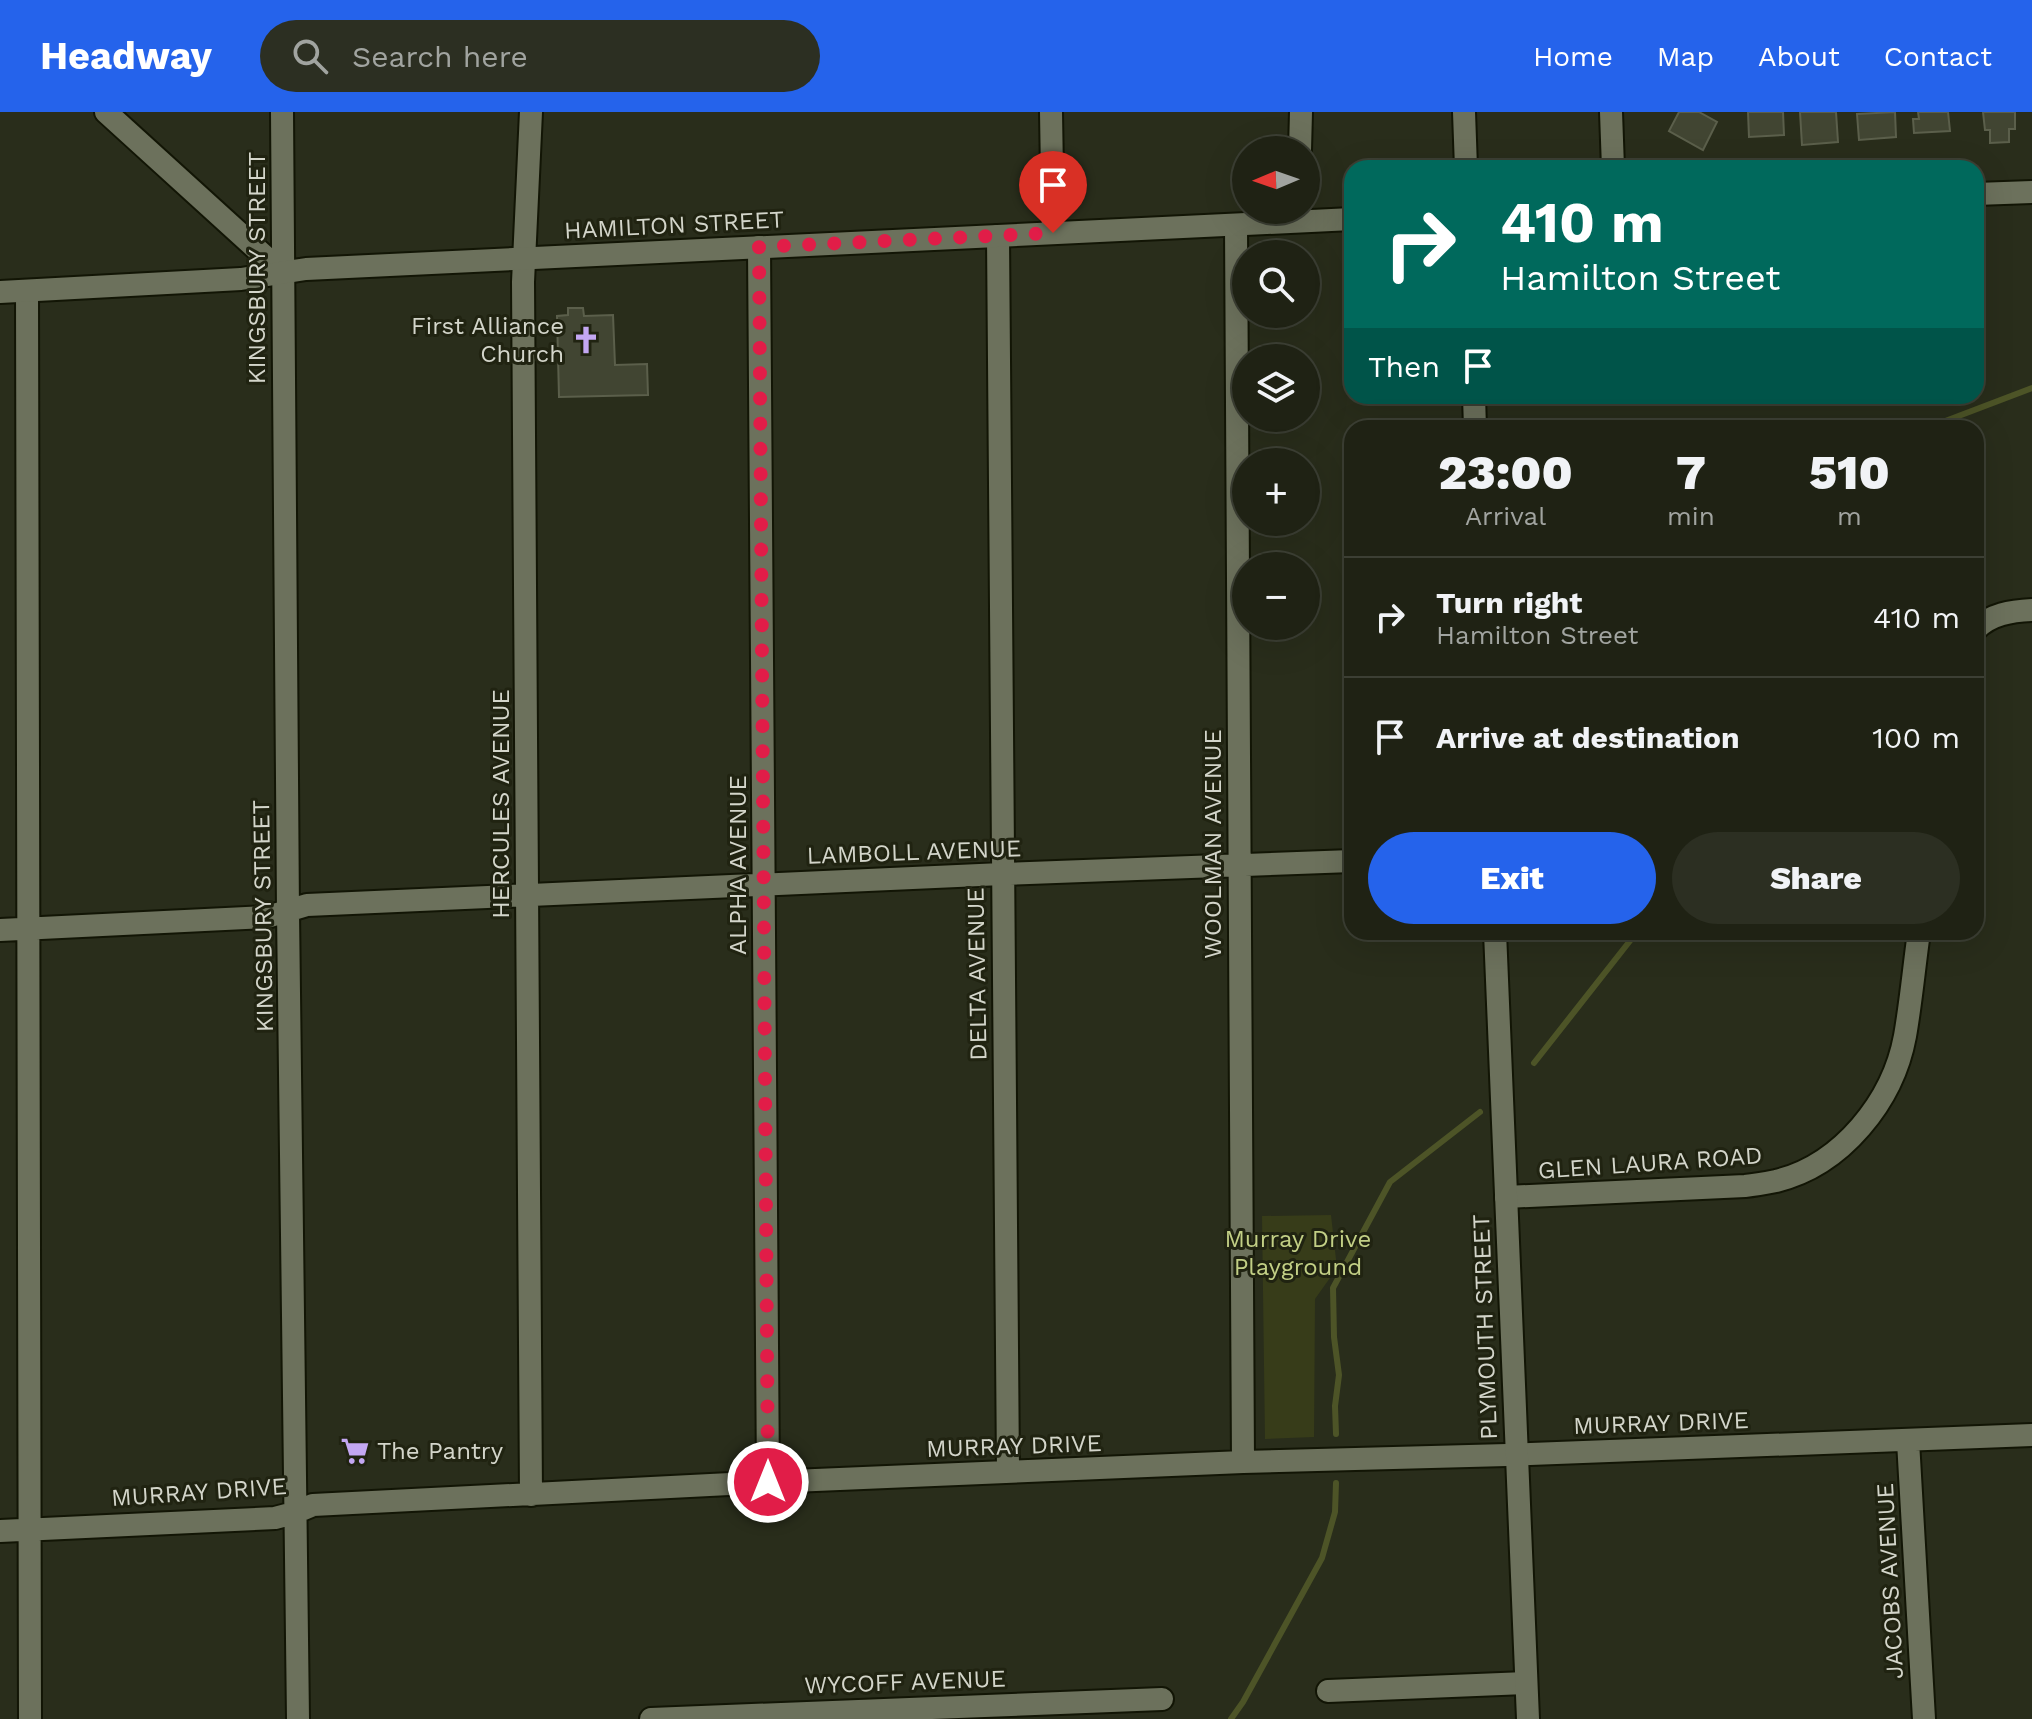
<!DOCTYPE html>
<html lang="en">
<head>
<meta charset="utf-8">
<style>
  :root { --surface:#1f2214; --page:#2c2f22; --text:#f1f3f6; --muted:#a1a4a0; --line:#3c3f34; --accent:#2563eb }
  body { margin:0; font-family:"Work Sans",sans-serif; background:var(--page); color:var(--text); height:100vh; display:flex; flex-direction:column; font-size:30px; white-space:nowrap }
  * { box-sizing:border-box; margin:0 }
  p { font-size:26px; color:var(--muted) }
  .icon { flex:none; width:44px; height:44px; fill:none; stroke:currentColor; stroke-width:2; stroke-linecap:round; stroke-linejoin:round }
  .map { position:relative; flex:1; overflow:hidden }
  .side { position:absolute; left:1344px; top:308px; width:640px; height:520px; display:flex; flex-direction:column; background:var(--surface); border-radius:24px; box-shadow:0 8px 32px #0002,0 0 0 2px var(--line) }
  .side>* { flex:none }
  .banner { position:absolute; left:1344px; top:48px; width:640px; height:244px; border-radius:24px; box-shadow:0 8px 32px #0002,0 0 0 2px var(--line); background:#00695c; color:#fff; overflow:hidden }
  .needle { width:52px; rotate:268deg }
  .buttons { position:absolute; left:1232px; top:24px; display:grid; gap:16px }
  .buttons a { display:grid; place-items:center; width:88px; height:88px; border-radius:50%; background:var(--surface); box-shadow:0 8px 32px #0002,0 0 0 2px var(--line); font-size:40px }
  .pin { position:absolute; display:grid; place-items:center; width:68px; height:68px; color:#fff; margin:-82px -34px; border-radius:50% 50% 50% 0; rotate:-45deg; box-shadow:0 0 8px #0007 }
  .pin .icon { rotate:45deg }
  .me { position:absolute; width:88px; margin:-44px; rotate:0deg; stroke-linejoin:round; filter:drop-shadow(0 0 6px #0008) }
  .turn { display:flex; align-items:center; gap:28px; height:168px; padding:0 24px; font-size:36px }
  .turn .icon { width:104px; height:104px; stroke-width:2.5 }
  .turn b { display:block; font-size:56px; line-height:68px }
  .then { display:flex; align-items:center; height:76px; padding:0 24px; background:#0003; gap:16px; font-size:30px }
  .eta { display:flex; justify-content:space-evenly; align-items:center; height:136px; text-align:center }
  .eta b { font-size:48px; font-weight:800; line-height:56px }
  .primary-button { display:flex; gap:16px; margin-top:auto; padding:16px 24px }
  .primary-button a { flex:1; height:92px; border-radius:48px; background:var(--accent); color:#fff; font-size:32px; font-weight:800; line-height:92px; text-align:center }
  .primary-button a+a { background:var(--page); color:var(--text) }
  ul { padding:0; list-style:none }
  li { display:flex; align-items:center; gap:24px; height:120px; padding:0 24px; border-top:2px solid var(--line) }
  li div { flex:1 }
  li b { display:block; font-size:30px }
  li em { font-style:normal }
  header { display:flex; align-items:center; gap:48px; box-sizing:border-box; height:112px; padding:0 40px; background:var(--accent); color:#fff }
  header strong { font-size:38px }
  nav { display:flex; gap:44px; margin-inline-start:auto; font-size:28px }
  .search { width:560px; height:72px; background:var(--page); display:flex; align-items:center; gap:20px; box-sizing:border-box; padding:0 28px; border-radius:44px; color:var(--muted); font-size:30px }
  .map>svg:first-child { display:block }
  .green { fill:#373c19 }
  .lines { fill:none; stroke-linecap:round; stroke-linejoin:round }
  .stream { stroke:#4d5427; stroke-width:6 }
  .building { fill:#414532; stroke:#5b5f4b; stroke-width:2 }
  .minor-casing { stroke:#121505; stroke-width:26 }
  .tertiary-casing { stroke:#121505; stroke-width:26 }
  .minor { stroke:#6c715c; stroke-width:22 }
  .tertiary { stroke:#6c715c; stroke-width:22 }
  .route { stroke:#e11d48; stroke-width:14; stroke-dasharray:0 25.2 }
  .labels { text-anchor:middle; stroke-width:6; stroke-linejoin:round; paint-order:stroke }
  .street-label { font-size:24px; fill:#d3d5ca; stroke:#202311 }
  .poi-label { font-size:24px; fill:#d3d5ca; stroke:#202311; text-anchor:end }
  .park-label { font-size:24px; fill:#c2cf85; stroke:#202311 }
</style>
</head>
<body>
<header>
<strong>Headway</strong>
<div class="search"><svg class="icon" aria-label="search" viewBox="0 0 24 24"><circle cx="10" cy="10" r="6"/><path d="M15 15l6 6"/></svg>Search here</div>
<nav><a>Home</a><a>Map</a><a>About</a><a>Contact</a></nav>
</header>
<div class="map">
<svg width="2032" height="1607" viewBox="0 0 2032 1607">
  <rect width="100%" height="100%" fill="#292d1b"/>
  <path class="green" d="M1331 1103 1337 1156 1315 1187 1314 1325 1265 1327 1262 1104Z"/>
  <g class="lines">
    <path class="stream" d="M1927 316 2032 276
      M1534 951 1633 825 1634 820
      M1336 1322 1335 1294 1339 1263 1334 1225 1333 1176 1390 1070 1480 1000
      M1231 1607 1243 1590 1322 1446 1335 1400 1336 1371"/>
  </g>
  <path class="building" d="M1679 0H1699L1717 10 1703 38 1669 19Z
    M1748 0H1783L1784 23 1749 25Z
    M1800 0H1836L1838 30 1802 33Z
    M1895 0 1896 25 1859 28 1857 2Z
    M1918 0H1948L1950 19 1914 21 1913 7H1919Z
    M1983 0H2015V17H2009V30L1990 31V18H1985Z
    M568 196H583L584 204 613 203 615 253 647 252 648 283 559 285 557 204 568 203Z"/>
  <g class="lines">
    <defs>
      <path id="minor" d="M106 0 283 161
        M282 0 288 800 298 1607
        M1051 0 1053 121
        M1611 0 1613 56
        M1300 38 1301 0
        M1236 113 1243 1350
        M998 124 1008 1360
        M759 135 768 1370
        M27 179 30 1607
        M1976 517C1991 502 2011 499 2032 498
        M0 818 267 805 307 793 1002 762 1352 749
        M1506 1085 1745 1074C1755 1073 1766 1071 1776 1069 1842 1053 1893 989 1905 924 1911 890 1914 855 1919 820
        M1908 1329 1924 1607
        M531 1383 523 170 531 0
        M0 1419 275 1406 294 1401 313 1393 768 1370 1243 1350 1507 1343 2032 1323
        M1328 1579 1526 1571
        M651 1607 1162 1587"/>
      <path id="tertiary" d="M1464 0 1466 56
        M1976 82 2032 80
        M0 180 241 167 306 157 1352 107
        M1474 284 1475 316
        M1495 820 1528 1607"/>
    </defs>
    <use href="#minor" class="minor-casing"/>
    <use href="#tertiary" class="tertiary-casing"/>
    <use href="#minor" class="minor"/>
    <use href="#tertiary" class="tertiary"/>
  </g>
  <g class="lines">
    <path class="route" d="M768 1370 759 135 1053 121"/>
  </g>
  <defs>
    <symbol id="church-bare" viewBox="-9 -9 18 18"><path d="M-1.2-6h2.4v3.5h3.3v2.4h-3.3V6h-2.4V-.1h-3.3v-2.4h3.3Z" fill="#c3a7f2" stroke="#202311" stroke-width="2.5" paint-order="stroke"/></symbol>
    <symbol id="supermarket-bare" viewBox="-9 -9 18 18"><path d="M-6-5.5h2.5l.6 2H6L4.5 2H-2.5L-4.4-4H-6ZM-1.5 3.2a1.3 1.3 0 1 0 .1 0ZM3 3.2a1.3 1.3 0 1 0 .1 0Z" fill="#c3a7f2" stroke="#202311" stroke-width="2.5" paint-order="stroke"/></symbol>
  </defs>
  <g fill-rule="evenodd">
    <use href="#church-bare" x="566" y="208" width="40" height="40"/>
    <use href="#supermarket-bare" x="335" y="1319" width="40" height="40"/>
  </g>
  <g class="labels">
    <g class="street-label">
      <text transform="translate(674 113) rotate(-3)" y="8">HAMILTON STREET</text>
      <text transform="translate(257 156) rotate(-90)" y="8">KINGSBURY STREET</text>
      <text transform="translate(501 692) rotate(-90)" y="8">HERCULES AVENUE</text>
      <text transform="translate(1213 732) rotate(-90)" y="8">WOOLMAN AVENUE</text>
      <text transform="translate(914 740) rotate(-2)" y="8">LAMBOLL AVENUE</text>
      <text transform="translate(738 753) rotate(-90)" y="8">ALPHA AVENUE</text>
      <text transform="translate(263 804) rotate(-91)" y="8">KINGSBURY STREET</text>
      <text transform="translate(977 862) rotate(-91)" y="8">DELTA AVENUE</text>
      <text transform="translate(1650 1051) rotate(-4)" y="8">GLEN LAURA ROAD</text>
      <text transform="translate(1485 1215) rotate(-92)" y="8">PLYMOUTH STREET</text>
      <text transform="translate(1661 1311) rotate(-2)" y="8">MURRAY DRIVE</text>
      <text transform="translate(1014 1334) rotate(-2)" y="8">MURRAY DRIVE</text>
      <text transform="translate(199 1380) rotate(-4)" y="8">MURRAY DRIVE</text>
      <text transform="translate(1890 1469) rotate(-93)" y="8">JACOBS AVENUE</text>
      <text transform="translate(905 1570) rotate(-2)" y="8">WYCOFF AVENUE</text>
    </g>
    <g class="poi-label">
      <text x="564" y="222">First Alliance<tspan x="564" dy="28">Church</tspan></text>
      <text x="377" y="1347" text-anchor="start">The Pantry</text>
    </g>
    <g class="park-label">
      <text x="1298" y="1135">Murray Drive<tspan x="1298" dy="28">Playground</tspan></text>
    </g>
  </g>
</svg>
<div class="buttons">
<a><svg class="needle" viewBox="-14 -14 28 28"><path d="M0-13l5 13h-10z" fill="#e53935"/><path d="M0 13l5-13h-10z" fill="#a1a4a0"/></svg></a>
<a><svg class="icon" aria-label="search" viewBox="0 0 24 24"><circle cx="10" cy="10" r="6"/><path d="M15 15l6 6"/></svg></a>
<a><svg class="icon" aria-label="layers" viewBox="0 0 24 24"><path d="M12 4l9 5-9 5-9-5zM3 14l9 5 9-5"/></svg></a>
<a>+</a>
<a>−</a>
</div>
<div class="pin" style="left:1053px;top:121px;background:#d93025"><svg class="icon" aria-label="arrive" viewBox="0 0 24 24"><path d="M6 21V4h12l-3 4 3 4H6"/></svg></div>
<svg class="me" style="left:768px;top:1370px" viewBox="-20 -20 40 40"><circle r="17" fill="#e11d48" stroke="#fff" stroke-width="3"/><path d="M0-11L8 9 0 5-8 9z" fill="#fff"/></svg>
<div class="banner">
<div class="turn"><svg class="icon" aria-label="right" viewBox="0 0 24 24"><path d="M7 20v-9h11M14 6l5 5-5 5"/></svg><div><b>410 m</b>Hamilton Street</div></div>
<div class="then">Then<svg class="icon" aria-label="arrive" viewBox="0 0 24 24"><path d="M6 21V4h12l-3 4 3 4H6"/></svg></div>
</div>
<section class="side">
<div class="eta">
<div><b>23:00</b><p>Arrival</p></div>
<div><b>7</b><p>min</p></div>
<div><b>510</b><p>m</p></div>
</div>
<ul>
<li><svg class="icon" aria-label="right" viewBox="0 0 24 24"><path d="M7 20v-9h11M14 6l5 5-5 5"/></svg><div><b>Turn right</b><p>Hamilton Street</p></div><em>410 m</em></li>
<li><svg class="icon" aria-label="arrive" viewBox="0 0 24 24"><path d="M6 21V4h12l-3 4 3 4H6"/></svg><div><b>Arrive at destination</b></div><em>100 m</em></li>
</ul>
<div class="primary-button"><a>Exit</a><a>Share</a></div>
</section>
</div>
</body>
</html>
